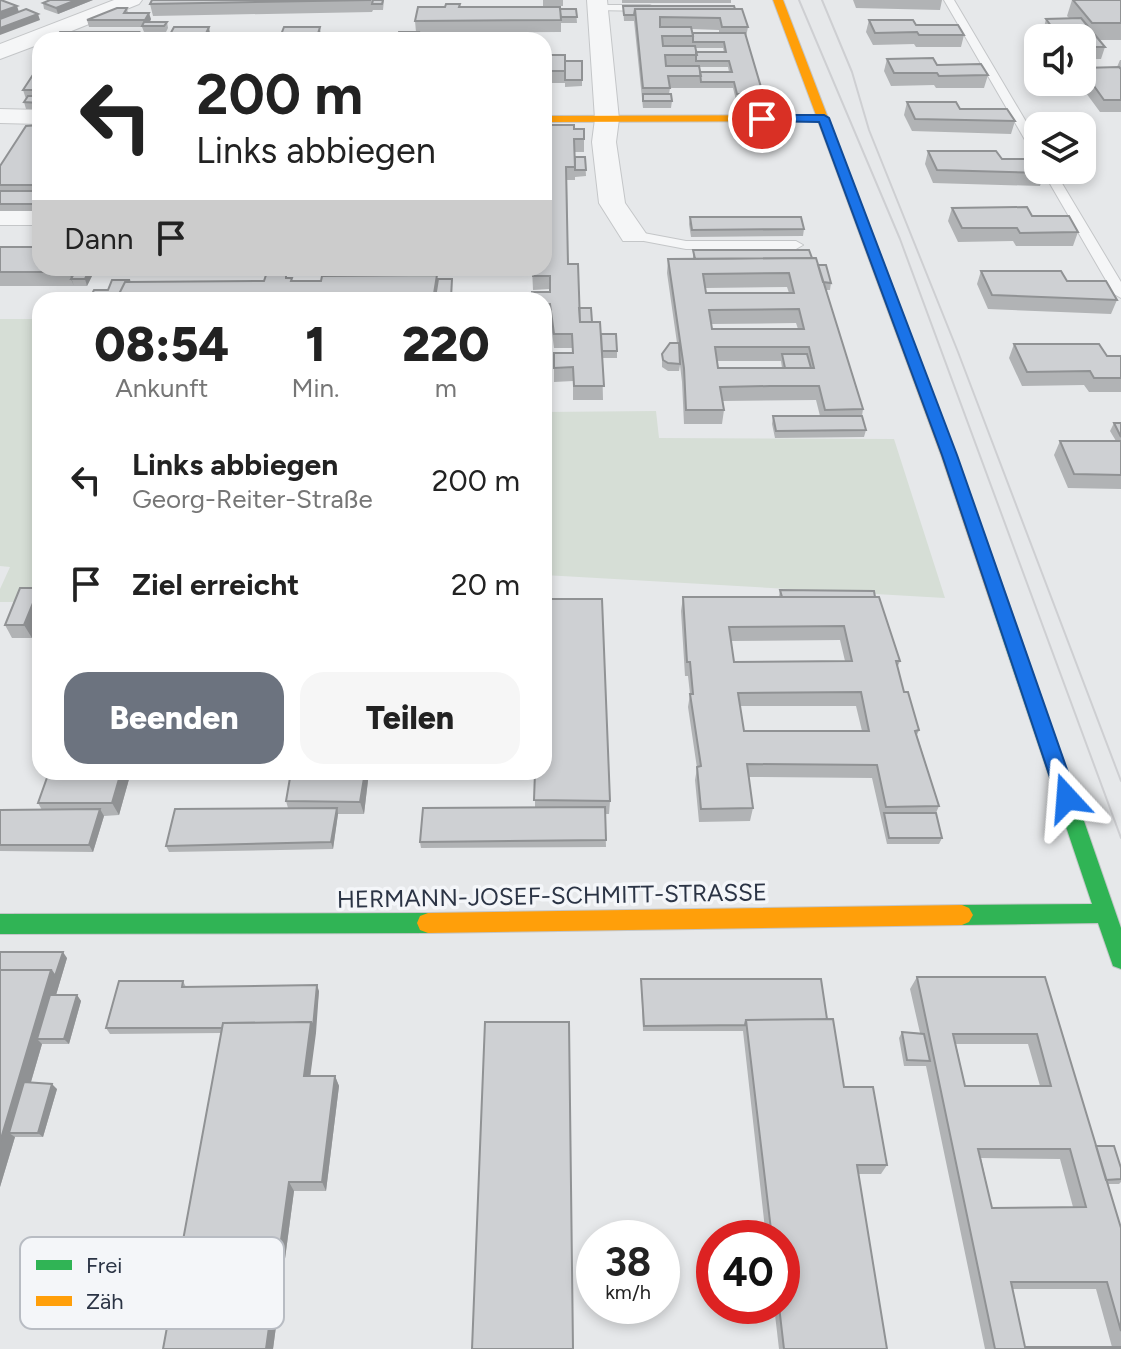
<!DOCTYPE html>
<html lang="de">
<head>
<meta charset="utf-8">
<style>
  :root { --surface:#fff; --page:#f6f6f6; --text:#222; --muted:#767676; --accent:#6c737f }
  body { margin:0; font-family:Figtree,sans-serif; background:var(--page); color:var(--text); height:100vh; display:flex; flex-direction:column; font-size:30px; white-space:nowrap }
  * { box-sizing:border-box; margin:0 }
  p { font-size:26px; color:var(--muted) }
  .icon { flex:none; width:44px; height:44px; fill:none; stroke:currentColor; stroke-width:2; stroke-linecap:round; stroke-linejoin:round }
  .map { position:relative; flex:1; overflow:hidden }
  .details { position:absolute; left:32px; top:292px; width:520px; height:488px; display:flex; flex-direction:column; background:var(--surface); border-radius:24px; box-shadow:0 4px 12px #0003 }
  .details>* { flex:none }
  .banner { position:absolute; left:32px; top:32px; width:520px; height:244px; border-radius:24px; box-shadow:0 4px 12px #0003; background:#fff; color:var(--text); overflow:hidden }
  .controls { position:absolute; left:1024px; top:24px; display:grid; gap:16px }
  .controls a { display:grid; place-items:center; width:72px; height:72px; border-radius:16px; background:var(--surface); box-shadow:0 4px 12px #0003; font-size:40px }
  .speed { position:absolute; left:576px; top:1220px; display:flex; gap:16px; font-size:40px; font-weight:700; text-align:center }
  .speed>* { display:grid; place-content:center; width:104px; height:104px; border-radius:50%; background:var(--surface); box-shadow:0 4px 12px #0003; line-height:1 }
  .speed small { font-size:20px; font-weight:400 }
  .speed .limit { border:12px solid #d22; background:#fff; color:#111 }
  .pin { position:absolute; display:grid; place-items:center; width:68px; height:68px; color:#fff; margin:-34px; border:4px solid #fff; border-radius:50%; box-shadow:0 2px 8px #0007 }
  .me { position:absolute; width:88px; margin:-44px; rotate:341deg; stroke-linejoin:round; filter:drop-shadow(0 0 6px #0008) }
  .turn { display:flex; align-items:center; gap:28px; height:168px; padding:0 32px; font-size:36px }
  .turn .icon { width:104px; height:104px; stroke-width:2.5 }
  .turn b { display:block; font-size:56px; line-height:68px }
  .then { display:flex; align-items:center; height:76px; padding:0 32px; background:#0003; gap:16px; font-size:30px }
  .eta { display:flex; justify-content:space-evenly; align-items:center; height:136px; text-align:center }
  .eta b { font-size:48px; font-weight:800; line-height:56px }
  .primary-button { display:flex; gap:16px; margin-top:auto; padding:16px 32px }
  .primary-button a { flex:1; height:92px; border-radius:24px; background:var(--accent); color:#fff; font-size:32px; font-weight:800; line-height:92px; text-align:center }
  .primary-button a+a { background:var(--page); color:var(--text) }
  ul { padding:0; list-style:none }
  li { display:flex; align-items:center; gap:24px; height:104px; padding:0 32px }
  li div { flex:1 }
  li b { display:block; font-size:30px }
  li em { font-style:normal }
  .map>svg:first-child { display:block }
  .green { fill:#d6ded6 }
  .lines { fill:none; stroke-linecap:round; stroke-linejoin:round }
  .lane-casing { stroke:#c4c6c8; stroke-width:2 }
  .street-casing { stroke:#c4c6c8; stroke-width:2 }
  .fast-casing { stroke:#c4c6c8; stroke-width:2 }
  .slow-casing { stroke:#c4c6c8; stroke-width:2 }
  .lane { fill:#f5f6f7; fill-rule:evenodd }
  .street { fill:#f5f6f7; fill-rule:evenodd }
  .fast { fill:#30b455; fill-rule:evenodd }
  .slow { fill:#ff9f0a; fill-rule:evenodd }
  .tram { stroke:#cecfd2; stroke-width:2 }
  .wall { fill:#b1b3b5; fill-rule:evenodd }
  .shaded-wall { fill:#909294 }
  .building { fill:#ced0d3; stroke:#909294; stroke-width:2; fill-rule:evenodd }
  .route { fill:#1a73e8; stroke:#114b97; stroke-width:2 }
  .labels { text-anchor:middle; stroke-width:7; stroke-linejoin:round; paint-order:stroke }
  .street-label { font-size:24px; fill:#2b3445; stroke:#f4f6f9 }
  .key { fill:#f4f6f9; stroke:#b8bcc3; stroke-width:2 }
  .key-label { font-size:22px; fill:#2b3445 }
</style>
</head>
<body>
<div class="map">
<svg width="1121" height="1349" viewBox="0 0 1121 1349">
  <rect width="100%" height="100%" fill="#e6e8ea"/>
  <path class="green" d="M0 319H40V602H0V589L10 567 0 566Z
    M656 411 659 438 894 439 945 598 544 575V412Z"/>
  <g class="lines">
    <defs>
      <path id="lane" d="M944 0H954L1038 142V156L1032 152Z
        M598 5H650L655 8 650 11 594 10V6Z
        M383 34 387 35 388 40H378Z
        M1042 170H1054L1121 282V298L1114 294Z
        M633 231 686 241H796L803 245 796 249H686L628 238 626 235Z"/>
      <path id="street" d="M114 0H142L139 4 49 40H40V44L0 59V44Z
        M587 0H607L619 119 616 142 625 203 647 235 643 241H623L599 203 592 142 595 119Z
        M0 109 40 110V124L0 123Z
        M0 209H40V225H0Z"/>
      <path id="fast" d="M1002 604 1011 610 1121 928V969L1113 966 1098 923 962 925 955 922 951 915 955 908 962 905 1092 904 993 610Z
        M428 913 436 916 439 923 436 930 428 933 0 934V914Z"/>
      <path id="slow" d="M773 0H783C860 202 939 404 1011 610L1008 614 1002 616 993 610 941 455 818 121 544 122V116L816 115Z
        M962 905 969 908 973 915 969 922 962 925 428 933 420 930 417 923 420 916 428 913Z"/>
    </defs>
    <use href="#lane" class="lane-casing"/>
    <use href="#street" class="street-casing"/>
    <use href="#fast" class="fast-casing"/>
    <use href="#slow" class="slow-casing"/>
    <use href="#lane" class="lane"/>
    <use href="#street" class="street"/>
    <use href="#fast" class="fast"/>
    <use href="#slow" class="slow"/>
    <path class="tram" d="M799 0 900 239 1121 838
      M822 0 852 72 869 130 958 352 1121 781"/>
  </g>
  <path class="wall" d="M93 0 58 14 44 9 43 3Z
    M152 0H384L383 10H373L372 12 153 16 150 4Z
    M543 0H563V6H543Z
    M622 0H731V3H622Z
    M853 0H942L940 10 856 8Z
    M1072 0H1121V40H1100L1105 47 1101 59H1082V38H1048L1043 31 1046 19 1069 18 1067 16Z
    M623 6 735 9 748 27 746 37 763 94 762 100H736L733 88H670L669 94 672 101 671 108H643L634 21H624ZM692 29 719 30V33H693ZM696 48H723L724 52H696ZM700 67H728L729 72H700Z
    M460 7 576 9 577 23H561V32L419 33V40H397L416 32 415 21Z
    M127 8 128 13 151 19 150 22H167L168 28 166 32H144L142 27H89L87 20Z
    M869 20 916 25 964 35 961 47H916L914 44 873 45 866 32Z
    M544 55 565 61H582V86L565 87V83H544Z
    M887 59 937 65 988 75 984 88H936L934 85 891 86 884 71Z
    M1120 60H1121V112H1100L1078 82H1082V68L1117 67Z
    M40 64V109H26L24 102 26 99 23 90Z
    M907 102 960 109 1015 121 1011 134 912 131 904 115Z
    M544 124 574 129H584V152H575V157H585L586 176 575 177V175V180H567L568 264 579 308 617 351V358H602L603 400H573V381L554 382V353H572V348H554L550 317H544V300L550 292V289L533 290 532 268H544Z
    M40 125V211H0V166Z
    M928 151 1002 159 1044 173 1040 186 933 183 925 164Z
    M952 208 1032 216 1078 232 1073 246H1016L1013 241 958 242 948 221Z
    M690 217 804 229 803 236 691 237 689 224Z
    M0 247 40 268H96L87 286H0Z
    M693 250 812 258 818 265 831 283 830 290H826L863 409 862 416 866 430 864 437 775 438 772 424 773 416H820L816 400 723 401 724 410 722 424H684L682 382 680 365 679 371H668L662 367V354L677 343 667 273 668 259H693ZM787 287 789 293H706V288ZM796 323 798 329H712L711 324ZM717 361H781L782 368H718Z
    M981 271 1067 281 1117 300 1111 314 988 309 977 284Z
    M286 275 287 278 292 281 437 283 452 286 451 300H89L108 290 130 282 264 281Z
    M1014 344 1107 356H1121V392H1089L1084 385 1022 386 1009 358Z
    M1114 423H1121V489L1068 488 1054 455 1060 441H1116L1110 431Z
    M40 588V618L32 638H12L5 625Z
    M780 590 875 597 900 661 897 668 904 692 919 730 917 735 939 806 936 813 942 838 939 844H887L872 778 749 777 753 808 750 821 699 822 695 780 697 768 688 707 690 694 688 676H685L681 611 683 597H779ZM840 640 845 661 734 662 731 641ZM740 706H856L862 731H744Z
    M49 772H131L119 815 104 816 93 852 0 851V810H42L38 803Z
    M369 772 364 814H338L333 849 169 852 166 846 288 808 286 801Z
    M535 772 610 801 609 814H605L606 847 421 848 420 842 535 807Z
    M0 952 67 958 56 995H77L81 1001 69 1044H42L31 1082 57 1089 43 1137H15L0 1187Z
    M917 977H1045L1096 1146 1121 1168V1182L1119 1184H1108L1121 1228V1349H985L926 1066H904L899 1038 902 1032 920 1033 910 989ZM956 1044H1028L1040 1086H965ZM981 1158 1060 1159 1073 1207 992 1208ZM1012 1289H1096L1112 1347H1025Z
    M641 979 827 1019 844 1087 887 1165 881 1174H858L887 1349H779L774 1306H782V1238H766L743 1031H643Z
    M183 981 186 987 319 991 310 1076H335L339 1086 326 1191H294L273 1349 221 1033 110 1034 106 1028Z"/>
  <path class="shaded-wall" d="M76 0H93L58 14 56 8Z
    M17 6 21 18 0 26V12Z
    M149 13 151 19 147 27 145 20Z
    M38 14 40 20 0 35V28Z
    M209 27 211 40H203Z
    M320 27 321 40H316Z
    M139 32 140 38 139 40H134Z
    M40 173V194L38 198 33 185Z
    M71 268H83L71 279 74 286 69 272Z
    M90 268H96L87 286 85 279Z
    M33 603 40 618 32 638 24 625Z
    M121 772H131L119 815 112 803Z
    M365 772H369L364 814 360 802Z
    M337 808 338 814 333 849 331 842Z
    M100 809 104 816 93 852 89 845Z
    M63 952 67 958 43 1039H37L42 1044 16 1133H9L15 1137 0 1187V1142L51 970Z
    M317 985 319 991 316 1033 313 1027Z
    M77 995 81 1001 69 1044 64 1039Z
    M311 1022 316 1033 309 1086 304 1076Z
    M335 1076 339 1086 326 1191 322 1182Z
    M52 1084 57 1089 43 1137 38 1133Z
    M289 1182 294 1191 273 1349H266Z"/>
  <path class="building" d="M0 0H1L17 6 0 12Z
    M50 0H76L56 8 43 3Z
    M152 0H371L150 4Z
    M373 0H383L382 4H372Z
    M1073 0H1121V23H1092Z
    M446 4H460L459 7H560L561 20 415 21 418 7H445Z
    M623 6H734L735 9H635L634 15H624Z
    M117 8H127L124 13H149L145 20H87Z
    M26 9 38 14 0 28V19Z
    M560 9H576L577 17H561Z
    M635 9H742L748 27H722L720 18 660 17V27H691L693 36H662L663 46H695L697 55H665L666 66H699L701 76H668L670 88H643Z
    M1081 18 1105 47H1082V38H1060L1046 19Z
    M869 20H913L916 25H958L964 35H919L917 32 875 33Z
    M144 22H167L164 26H142Z
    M174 27H209L203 40H167Z
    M284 27H320L316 40H279Z
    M60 32H139L134 40H98L97 34H61L57 40H54Z
    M399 32H419L417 40H397Z
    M693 33H745L763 94H737L734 82H701L700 72H732L729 61H696V52H726L724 42H693Z
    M61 34H97L93 40H57Z
    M544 55H565V71H544Z
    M933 58 937 65 981 64 988 75 939 76 937 73H894L887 59Z
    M565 61H582V80H565Z
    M40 64V90H23Z
    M1119 67 1121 69V100H1104L1082 69V68Z
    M643 94H671L672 101H643Z
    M28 96H40V103L24 102Z
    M907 102H956L960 109H1007L1015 121 915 119Z
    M40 125V173L33 185H0V166L26 126Z
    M544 125H574V129H584V139H574L575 167H566L568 264H578L580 322H600L604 386H574L573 367 554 368V353H573L572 334H554L550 304H544V300H532V292H550V276H533L532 268H544V167H551V155H544V145H551V134H544Z
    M928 151H996L1002 159H1036L1038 162V170H1043L1044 173 937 170Z
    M575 157H585L586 170H575Z
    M0 191H40V204H0Z
    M1027 207 1032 216H1069L1078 232 1020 233 1017 228H962L952 208Z
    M690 217H801L804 229 692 230Z
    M0 247H40V268H71L69 272H0Z
    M693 250H809L812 258 695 259Z
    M816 258 863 409 825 410 819 386H770L720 387 724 410H686L684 368 668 259ZM789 273 794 293H706L703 274ZM799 309 804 329H712L709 310ZM715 347H809L814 368H718Z
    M818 265H826L831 283 823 282Z
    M77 268H90L85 279H71Z
    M981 271H1061L1067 281H1106L1117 300 992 295Z
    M266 275H286V278H292L291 281H321L322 276 437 275 433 300H116L125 282 264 281Z
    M438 279H452L451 298H435Z
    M112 280H130L125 282 116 300H89L94 290H108Z
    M579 308H591L592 322H580Z
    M601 334H616L617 351H602Z
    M670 343H679L680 364 668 363 663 360 662 354Z
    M1014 344H1099L1107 356H1121V378H1094L1090 371 1027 372Z
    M782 354H807L811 368H785Z
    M773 416H862L866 430 776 431Z
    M1114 423H1121V437Z
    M1060 441H1121V475L1074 474Z
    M20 588H40V603H33L24 625H5Z
    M780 590 874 591 875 597H782Z
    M683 597H879L900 661H896L904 692H908L919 730 915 731 939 806 886 807 877 765 747 764 753 808 701 809 697 767 701 766 690 694H693L690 662H687ZM844 626 852 661 734 662 729 627ZM861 692 869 731H744L738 693Z
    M544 599H602L610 801 534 800 535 772H544Z
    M49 772H121L112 803H38Z
    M291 772H365L360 802 286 801Z
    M605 807 606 840 420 842 423 808Z
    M337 808 331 842 166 846 175 809Z
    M100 809 89 845H0V810Z
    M884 813H936L942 838H889Z
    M0 952H63L55 976 51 970H0Z
    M0 970H51L0 1142Z
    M917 977H1045L1121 1228V1331L1107 1282H1011L1025 1347H1121V1349H995ZM953 1034H1037L1051 1086H965ZM978 1149H1070L1086 1207 992 1208Z
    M641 979H821L827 1019 746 1020 745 1025 644 1026Z
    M119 981H183L182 987 317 985 313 1027 311 1022 223 1023 222 1028H106Z
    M50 995H77L64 1039H37Z
    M833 1019 844 1087H873L887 1165H857L887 1349H784L779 1306H782V1238H772L746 1020Z
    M311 1022 304 1076H335L322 1182H289L266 1349H163L223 1023Z
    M485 1022H569L573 1349H472Z
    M902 1032 924 1034 930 1061 907 1060Z
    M24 1082 52 1084 38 1133H9Z
    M1096 1146H1114L1121 1168V1179L1106 1180Z"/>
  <path class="route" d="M762 115H824L829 118 957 455 1077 798 1074 804 1067 807 1060 804 1057 798 942 455 819 122 758 121 756 119Z"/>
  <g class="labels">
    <g class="street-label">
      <text transform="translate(552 896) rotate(-1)" y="8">HERMANN-JOSEF-SCHMITT-STRASSE</text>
    </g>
  </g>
  <rect x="20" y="1237" width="264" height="92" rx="12" class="key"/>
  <rect x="36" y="1260" width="36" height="10" fill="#30b455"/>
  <rect x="36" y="1296" width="36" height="10" fill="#ff9f0a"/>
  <g class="key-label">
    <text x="86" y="1273">Frei</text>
    <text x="86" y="1309">Zäh</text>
  </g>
</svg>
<div class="controls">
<a><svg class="icon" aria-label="sound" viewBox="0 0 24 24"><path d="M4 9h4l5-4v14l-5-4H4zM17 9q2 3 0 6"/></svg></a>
<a><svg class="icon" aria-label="layers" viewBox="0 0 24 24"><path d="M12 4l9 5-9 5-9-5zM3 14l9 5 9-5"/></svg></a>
</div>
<div class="speed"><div>38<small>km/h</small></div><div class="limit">40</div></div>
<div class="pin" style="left:762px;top:119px;background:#d93025"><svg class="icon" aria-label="arrive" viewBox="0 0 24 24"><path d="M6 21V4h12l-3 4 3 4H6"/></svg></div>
<svg class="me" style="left:1067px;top:798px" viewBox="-20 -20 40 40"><path d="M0-17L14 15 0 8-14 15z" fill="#1a73e8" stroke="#fff" stroke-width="4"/></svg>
<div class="banner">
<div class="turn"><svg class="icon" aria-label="left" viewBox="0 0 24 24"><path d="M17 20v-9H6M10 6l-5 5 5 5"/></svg><div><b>200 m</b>Links abbiegen</div></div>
<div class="then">Dann<svg class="icon" aria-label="arrive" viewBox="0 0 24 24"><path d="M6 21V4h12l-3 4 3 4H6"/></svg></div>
</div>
<section class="details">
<div class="eta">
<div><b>08:54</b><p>Ankunft</p></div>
<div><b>1</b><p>Min.</p></div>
<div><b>220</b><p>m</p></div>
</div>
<ul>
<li><svg class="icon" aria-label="left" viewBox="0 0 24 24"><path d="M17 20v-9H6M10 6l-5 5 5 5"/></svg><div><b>Links abbiegen</b><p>Georg-Reiter-Straße</p></div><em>200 m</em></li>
<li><svg class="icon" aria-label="arrive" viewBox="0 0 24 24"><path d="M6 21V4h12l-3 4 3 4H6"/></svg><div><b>Ziel erreicht</b></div><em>20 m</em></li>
</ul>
<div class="primary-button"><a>Beenden</a><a>Teilen</a></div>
</section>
</div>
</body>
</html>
